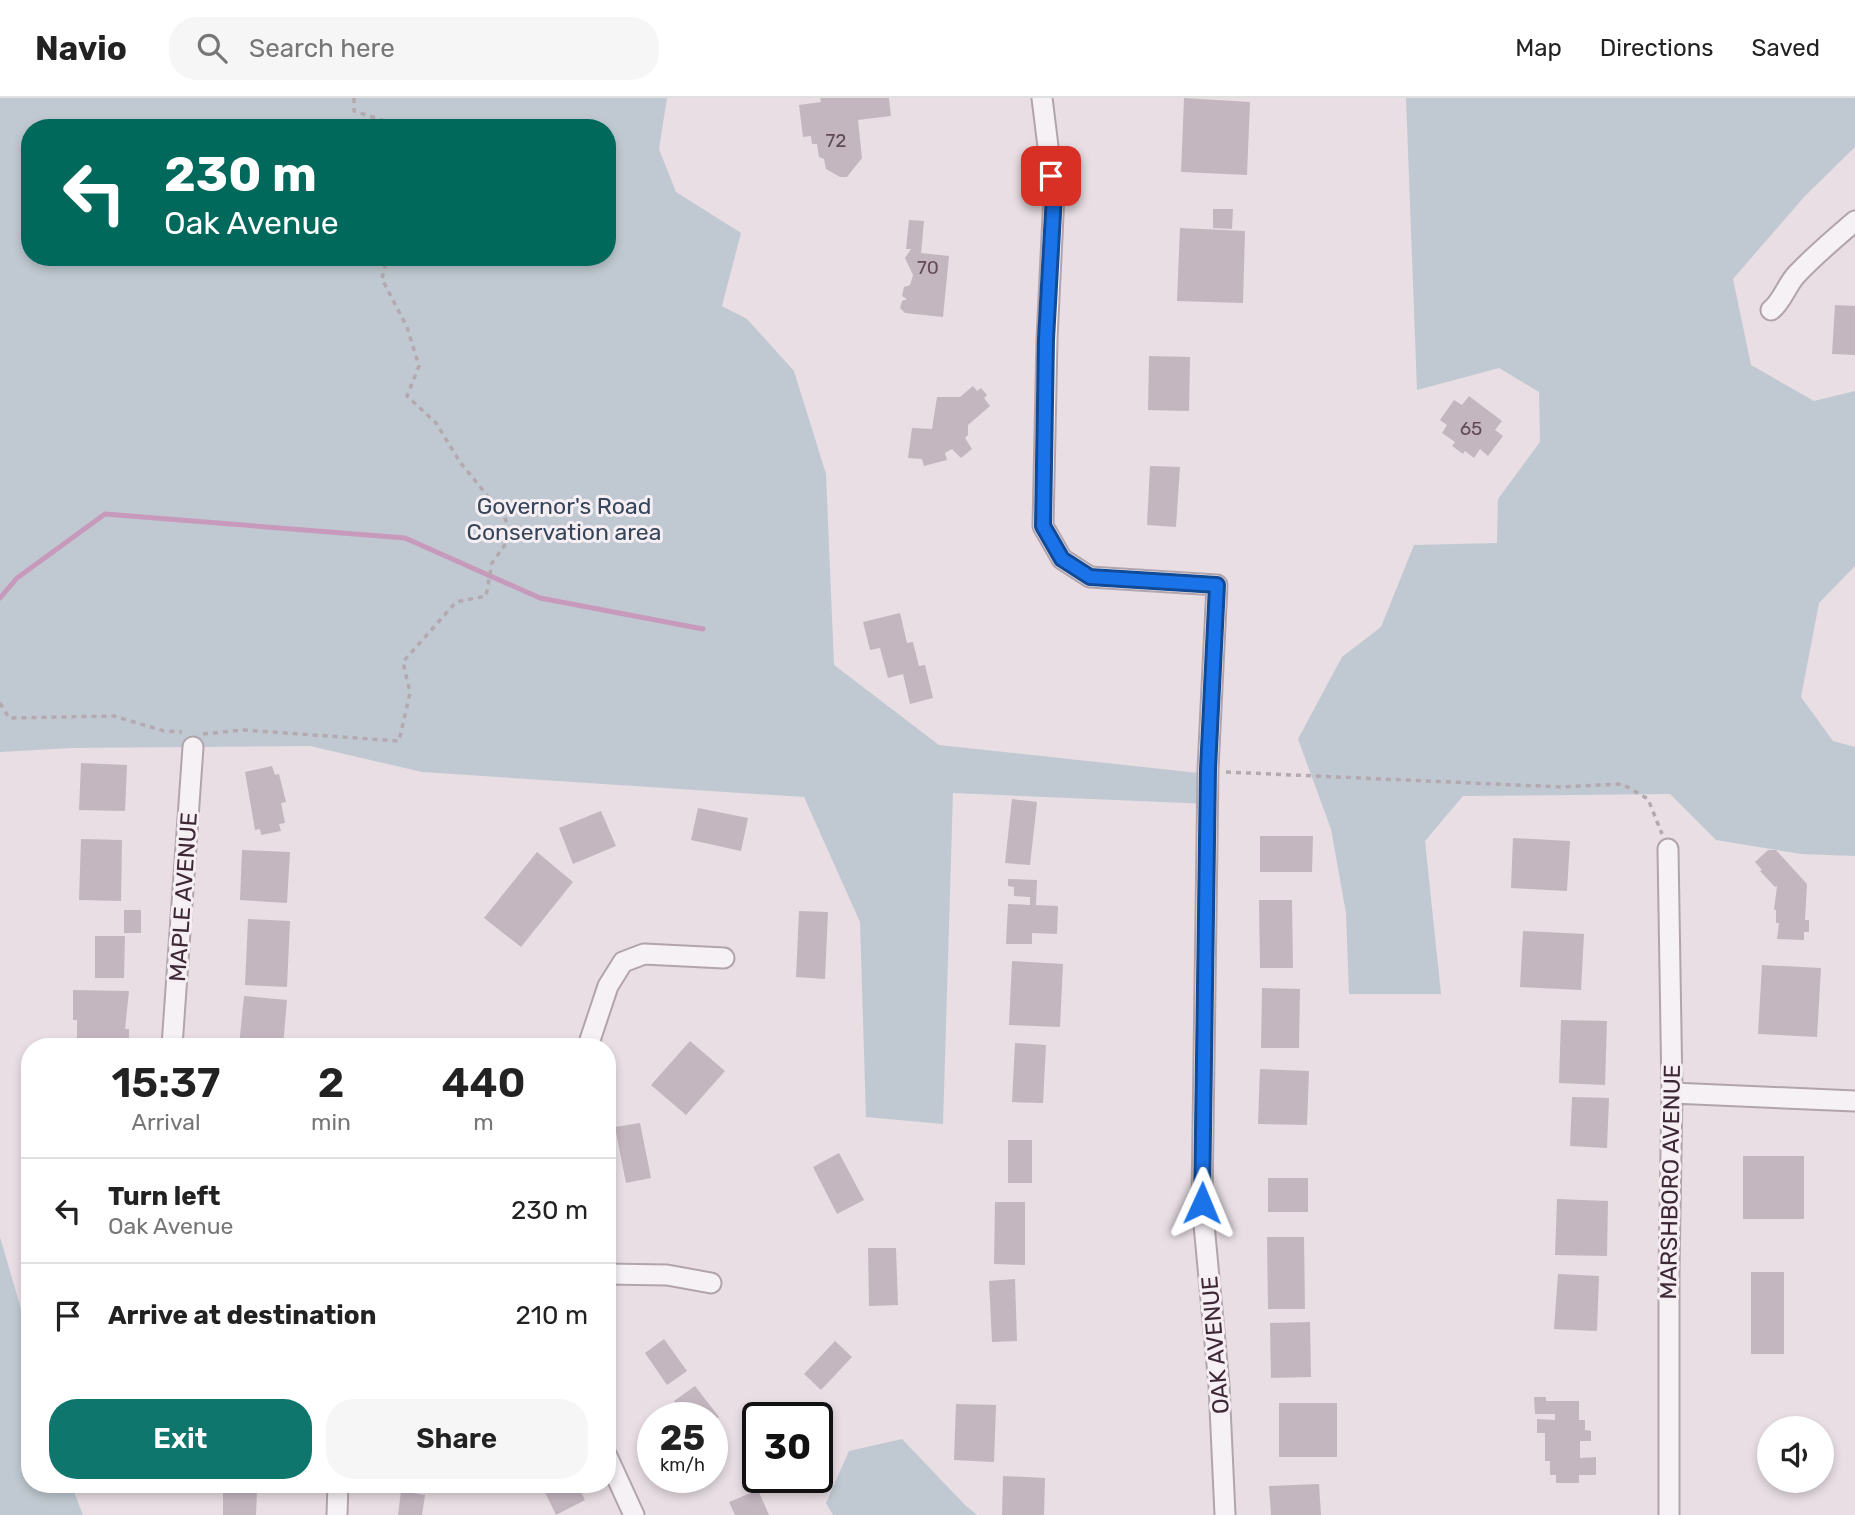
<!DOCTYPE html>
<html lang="en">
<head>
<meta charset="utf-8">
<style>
  :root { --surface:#fff; --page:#f6f6f6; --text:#222; --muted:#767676; --line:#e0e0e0; --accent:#0f766e }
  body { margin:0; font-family:Rubik,sans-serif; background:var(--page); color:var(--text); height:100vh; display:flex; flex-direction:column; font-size:26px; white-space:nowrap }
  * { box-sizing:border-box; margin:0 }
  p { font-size:23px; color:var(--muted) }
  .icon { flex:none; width:38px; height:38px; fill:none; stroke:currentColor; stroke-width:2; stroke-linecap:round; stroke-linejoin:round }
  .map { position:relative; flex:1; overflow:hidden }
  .panel { position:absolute; left:21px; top:940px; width:595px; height:455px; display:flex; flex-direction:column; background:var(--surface); border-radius:28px; box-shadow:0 4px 10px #0003 }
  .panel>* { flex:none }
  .hud { position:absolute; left:21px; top:21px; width:595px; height:147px; border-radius:28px; box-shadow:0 4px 10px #0003; background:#00695c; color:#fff; overflow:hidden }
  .fabs { position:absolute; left:1757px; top:1318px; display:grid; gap:14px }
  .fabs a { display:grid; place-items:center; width:77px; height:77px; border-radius:50%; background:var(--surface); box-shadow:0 4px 10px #0003; font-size:35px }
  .speed { position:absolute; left:637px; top:1304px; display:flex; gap:14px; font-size:35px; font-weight:700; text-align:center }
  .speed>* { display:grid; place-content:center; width:91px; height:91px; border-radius:50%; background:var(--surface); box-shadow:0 4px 10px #0003; line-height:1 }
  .speed small { font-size:18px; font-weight:400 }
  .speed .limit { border:4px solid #111; border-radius:10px; background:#fff; color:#111 }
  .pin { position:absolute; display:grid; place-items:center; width:60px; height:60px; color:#fff; margin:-30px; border-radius:14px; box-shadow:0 4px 10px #0006 }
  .me { position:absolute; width:77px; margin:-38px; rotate:1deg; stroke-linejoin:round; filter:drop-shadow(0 0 5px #0008) }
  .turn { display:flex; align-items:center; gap:24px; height:147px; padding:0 28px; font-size:32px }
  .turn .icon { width:91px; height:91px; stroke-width:2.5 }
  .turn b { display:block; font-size:49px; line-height:60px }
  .eta { display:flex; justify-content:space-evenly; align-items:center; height:119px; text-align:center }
  .eta b { font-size:42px; font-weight:600; line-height:49px }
  .action { display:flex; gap:14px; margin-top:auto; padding:14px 28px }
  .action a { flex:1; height:80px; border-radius:28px; background:var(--accent); color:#fff; font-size:28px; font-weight:600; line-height:80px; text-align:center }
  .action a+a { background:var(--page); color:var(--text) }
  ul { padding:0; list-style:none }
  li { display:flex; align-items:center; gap:21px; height:105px; padding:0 28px; border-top:2px solid var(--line) }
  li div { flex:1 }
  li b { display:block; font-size:26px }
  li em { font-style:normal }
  header { display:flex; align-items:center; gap:42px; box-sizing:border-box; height:98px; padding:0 35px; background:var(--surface); border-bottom:2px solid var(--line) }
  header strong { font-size:33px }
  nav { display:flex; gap:38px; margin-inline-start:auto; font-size:24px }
  .search { width:490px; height:63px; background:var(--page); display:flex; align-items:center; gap:18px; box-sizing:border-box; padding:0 24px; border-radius:28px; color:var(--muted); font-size:26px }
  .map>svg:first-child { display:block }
  .green { fill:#c0c9d1; fill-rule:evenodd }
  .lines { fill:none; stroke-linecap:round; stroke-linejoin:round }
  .stream { stroke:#c79abc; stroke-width:5 }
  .building { fill:#c4b6bf }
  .street-casing { stroke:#b2a4ac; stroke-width:23 }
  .path { stroke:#b4a9b0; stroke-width:3.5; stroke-dasharray:5 5; stroke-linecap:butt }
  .street { stroke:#f6f1f4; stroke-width:19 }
  .route-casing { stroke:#114b97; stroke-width:18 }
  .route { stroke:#1a73e8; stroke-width:12 }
  .labels { text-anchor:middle; stroke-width:6; stroke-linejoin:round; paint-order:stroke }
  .number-label { font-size:19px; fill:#604c58 }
  .park-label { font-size:23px; fill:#35465a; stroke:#f5eef3 }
  .street-label { font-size:23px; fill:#3e2836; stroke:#f5eef3 }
</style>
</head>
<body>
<header>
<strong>Navio</strong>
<div class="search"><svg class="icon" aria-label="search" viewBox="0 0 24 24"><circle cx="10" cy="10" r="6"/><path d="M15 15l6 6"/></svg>Search here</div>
<nav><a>Map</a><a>Directions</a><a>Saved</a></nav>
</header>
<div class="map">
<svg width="1855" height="1417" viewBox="0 0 1855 1417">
  <rect width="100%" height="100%" fill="#e8dee4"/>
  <path class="green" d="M0 0H667L659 51 676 94 741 135 722 208 747 221 794 273 826 376 834 567 939 647 1208 676 1209 706 953 695 943 1026 866 1019 860 824 804 699 422 674 310 648 71 650 0 654ZM30 30H607V159H30Z
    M1406 0H1855V49L1804 99 1733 181 1751 267 1814 303 1855 293V468L1819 505 1801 599 1833 643 1855 649V758L1801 756 1716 742 1670 696 1463 698 1425 743 1441 896H1349L1346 815 1331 731 1298 641 1342 559 1381 529 1414 447 1497 445 1498 401 1540 344 1539 294 1499 270 1417 292Z
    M0 1139 30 1242V1386H71L83 1417H0Z
    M902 1341 965 1407 977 1417H833L826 1405 849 1353Z"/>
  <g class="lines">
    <path class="stream" d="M0 500 17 480 105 416 405 440 540 500 703 531"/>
  </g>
  <path class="building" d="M820 0H889L891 18 858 22 862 60 847 79H840L826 71 824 61 819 59 817 46H812L811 38 803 39 799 7 821 4Z
    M1184 0 1250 4 1247 77 1181 74Z
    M1213 111H1233L1232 131 1213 130Z
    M909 122 924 123 921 155 949 158 943 219 905 215 900 210 902 203 907 201 902 198 904 189 910 187 913 177 905 160 911 151H906Z
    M1180 130 1245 133 1243 205 1177 203Z
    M1835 207 1855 208V257L1832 256Z
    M1149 258 1190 259 1189 313 1148 312Z
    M973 288 977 293 981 290 987 297 984 300 990 308 968 327V337L965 340 972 351 961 360 952 351 945 355 947 362 924 368 922 361 908 360 912 330 932 331 937 299H960Z
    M1469 298 1502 323 1495 332 1503 338 1488 358 1480 351 1474 360 1465 353 1463 356 1452 348 1455 344 1442 335 1447 327 1440 322 1454 302 1462 307Z
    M1150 368 1180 369 1176 429 1147 427Z
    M900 515 907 545 913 544 919 568 925 567 933 600 910 606 903 576 888 580 880 550 870 552 863 524Z
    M81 665 127 667 125 713 79 712Z
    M272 668 275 677 279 676 286 704 281 705 285 725 279 726 281 733 261 737 260 731 255 732 245 674Z
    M1012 701 1037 704 1030 767 1005 765Z
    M698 710 748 720 741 753 691 742Z
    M601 713 616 748 573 766 559 730Z
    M1260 738H1313L1312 774H1260Z
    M1513 740 1570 743 1567 793 1511 790Z
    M81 741 122 742 121 803 79 802Z
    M242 752 290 754 287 805 240 802Z
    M1768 752H1776L1807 786 1805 822H1809V834H1804V842L1777 841 1779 825H1776V812H1774L1777 788 1775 789 1760 773 1762 772 1755 764Z
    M537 754 573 784 521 849 484 820Z
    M1008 781 1037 782 1036 807 1058 808 1057 836 1032 835V846H1006L1008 806 1030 807V799L1014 798V789L1008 788Z
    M1259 802H1292L1293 870H1260Z
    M124 812H141V835H124Z
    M799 813 828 814 825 881 796 879Z
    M248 821 290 823 287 889 245 887Z
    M1523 833 1584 836 1581 892 1520 889Z
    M95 838H125L124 880H95Z
    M1012 863 1063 866 1060 929 1009 927Z
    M1762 867 1821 870 1817 939 1758 936Z
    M1262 890 1300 891 1299 950H1261Z
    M73 892 129 893 125 931H129V940H125L124 948H84L85 944 77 945V922H73Z
    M244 898 287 902 283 948H239Z
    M1561 922 1607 923 1605 987 1559 985Z
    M690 943 725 973 686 1017 651 987Z
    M1015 945 1046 947 1043 1005 1012 1004Z
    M1260 971 1309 973 1307 1027 1258 1026Z
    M1572 999 1609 1000 1607 1050 1570 1048Z
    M640 1025 651 1080 626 1085 615 1029Z
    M1008 1042H1032V1085H1008Z
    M839 1055 864 1102 837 1116 813 1069Z
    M1743 1058H1804V1121H1743Z
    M1268 1080H1308V1114H1268Z
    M1557 1101 1608 1103 1607 1158 1555 1157Z
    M995 1104H1025V1167L994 1166Z
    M1267 1139H1304L1305 1211H1268Z
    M868 1150H896L898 1207 869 1208Z
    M1751 1174H1784V1256H1751Z
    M1558 1176 1599 1178 1597 1233 1554 1231Z
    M1015 1181 1017 1243 992 1244 989 1183Z
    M1310 1224 1311 1279 1271 1280 1270 1225Z
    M664 1241 687 1273 667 1287 645 1255Z
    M835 1243 852 1259 821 1292 804 1276Z
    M695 1288 719 1319 712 1324V1320H686L674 1303Z
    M1534 1299H1546V1303H1579V1322H1585V1332L1591 1333V1343H1580V1360L1596 1359V1377H1579V1385H1556V1377H1550V1363H1545V1335H1537V1321L1555 1322V1316H1535Z
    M1279 1305H1337V1359H1279Z
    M956 1306 996 1307 994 1364 954 1362Z
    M1003 1378 1045 1380 1044 1417H1002Z
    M260 1386H280V1394H260Z
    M541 1386H577L585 1402 556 1417Z
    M1319 1386 1321 1417H1271L1269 1388Z
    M223 1391 257 1392 256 1417H223Z
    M758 1392 769 1417H735L729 1404Z
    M401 1393 425 1397 422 1417H398Z"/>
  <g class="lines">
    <defs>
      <path id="street" d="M1042 0 1054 97 1047 241 1043 428 1062 461 1090 479 1217 487 1208 671 1202 1105 1219 1287 1225 1417
        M1771 212C1782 204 1787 186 1797 176 1815 157 1835 140 1855 123
        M1668 751 1672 995 1669 1172V1417
        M172 948 193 649
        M588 948 608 888 623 864 644 856 724 860
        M1672 995 1855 1003
        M607 1176 667 1177 711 1185
        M607 1358 634 1417
        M337 1417 338 1386"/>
    </defs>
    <use href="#street" class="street-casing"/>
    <path class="path" d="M354 0V13L391 25 393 30
      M0 605 9 620 114 618 164 633 182 634
      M203 636 243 632 399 643 410 595 403 564 456 504 486 498 492 465 512 437 504 418 460 364 436 325 407 298 419 268 407 229 382 181 387 159
      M1226 674 1561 689 1622 686 1648 701 1662 736"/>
    <use href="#street" class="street"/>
  </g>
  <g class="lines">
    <defs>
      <path id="route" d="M1051 78 1054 97 1046 241 1043 428 1062 461 1090 479 1217 487 1208 671 1202 1105"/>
    </defs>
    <use href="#route" class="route-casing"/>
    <use href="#route" class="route"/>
  </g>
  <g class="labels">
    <g class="number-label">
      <text x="836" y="49">72</text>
      <text x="928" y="176">70</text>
      <text x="1471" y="337">65</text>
    </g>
    <g class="park-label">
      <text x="564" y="416">Governor's Road<tspan x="564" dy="26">Conservation area</tspan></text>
    </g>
    <g class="street-label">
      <text transform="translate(183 799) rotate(-86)" y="8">MAPLE AVENUE</text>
      <text transform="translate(1670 1084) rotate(-89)" y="8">MARSHBORO AVENUE</text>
      <text transform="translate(1215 1247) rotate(-95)" y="8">OAK AVENUE</text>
    </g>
  </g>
</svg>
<div class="fabs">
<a><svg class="icon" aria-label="sound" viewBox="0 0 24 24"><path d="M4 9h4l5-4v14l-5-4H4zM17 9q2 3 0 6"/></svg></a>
</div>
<div class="speed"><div>25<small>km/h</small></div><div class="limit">30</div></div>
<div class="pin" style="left:1051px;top:78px;background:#d93025"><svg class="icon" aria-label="arrive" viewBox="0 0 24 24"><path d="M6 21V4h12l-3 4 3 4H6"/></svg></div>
<svg class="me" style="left:1202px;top:1105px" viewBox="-20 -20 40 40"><path d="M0-17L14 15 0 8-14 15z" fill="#1a73e8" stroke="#fff" stroke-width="4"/></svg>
<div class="hud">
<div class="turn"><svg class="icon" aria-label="left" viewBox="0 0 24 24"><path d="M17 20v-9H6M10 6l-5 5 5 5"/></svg><div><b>230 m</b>Oak Avenue</div></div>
</div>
<section class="panel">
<div class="eta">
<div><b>15:37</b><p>Arrival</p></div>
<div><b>2</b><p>min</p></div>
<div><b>440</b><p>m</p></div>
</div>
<ul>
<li><svg class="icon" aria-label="left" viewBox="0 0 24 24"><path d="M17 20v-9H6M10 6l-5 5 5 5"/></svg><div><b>Turn left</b><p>Oak Avenue</p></div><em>230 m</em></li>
<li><svg class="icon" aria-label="arrive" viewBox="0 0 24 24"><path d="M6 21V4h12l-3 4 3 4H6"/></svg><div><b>Arrive at destination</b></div><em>210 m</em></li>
</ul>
<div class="action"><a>Exit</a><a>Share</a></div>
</section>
</div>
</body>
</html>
